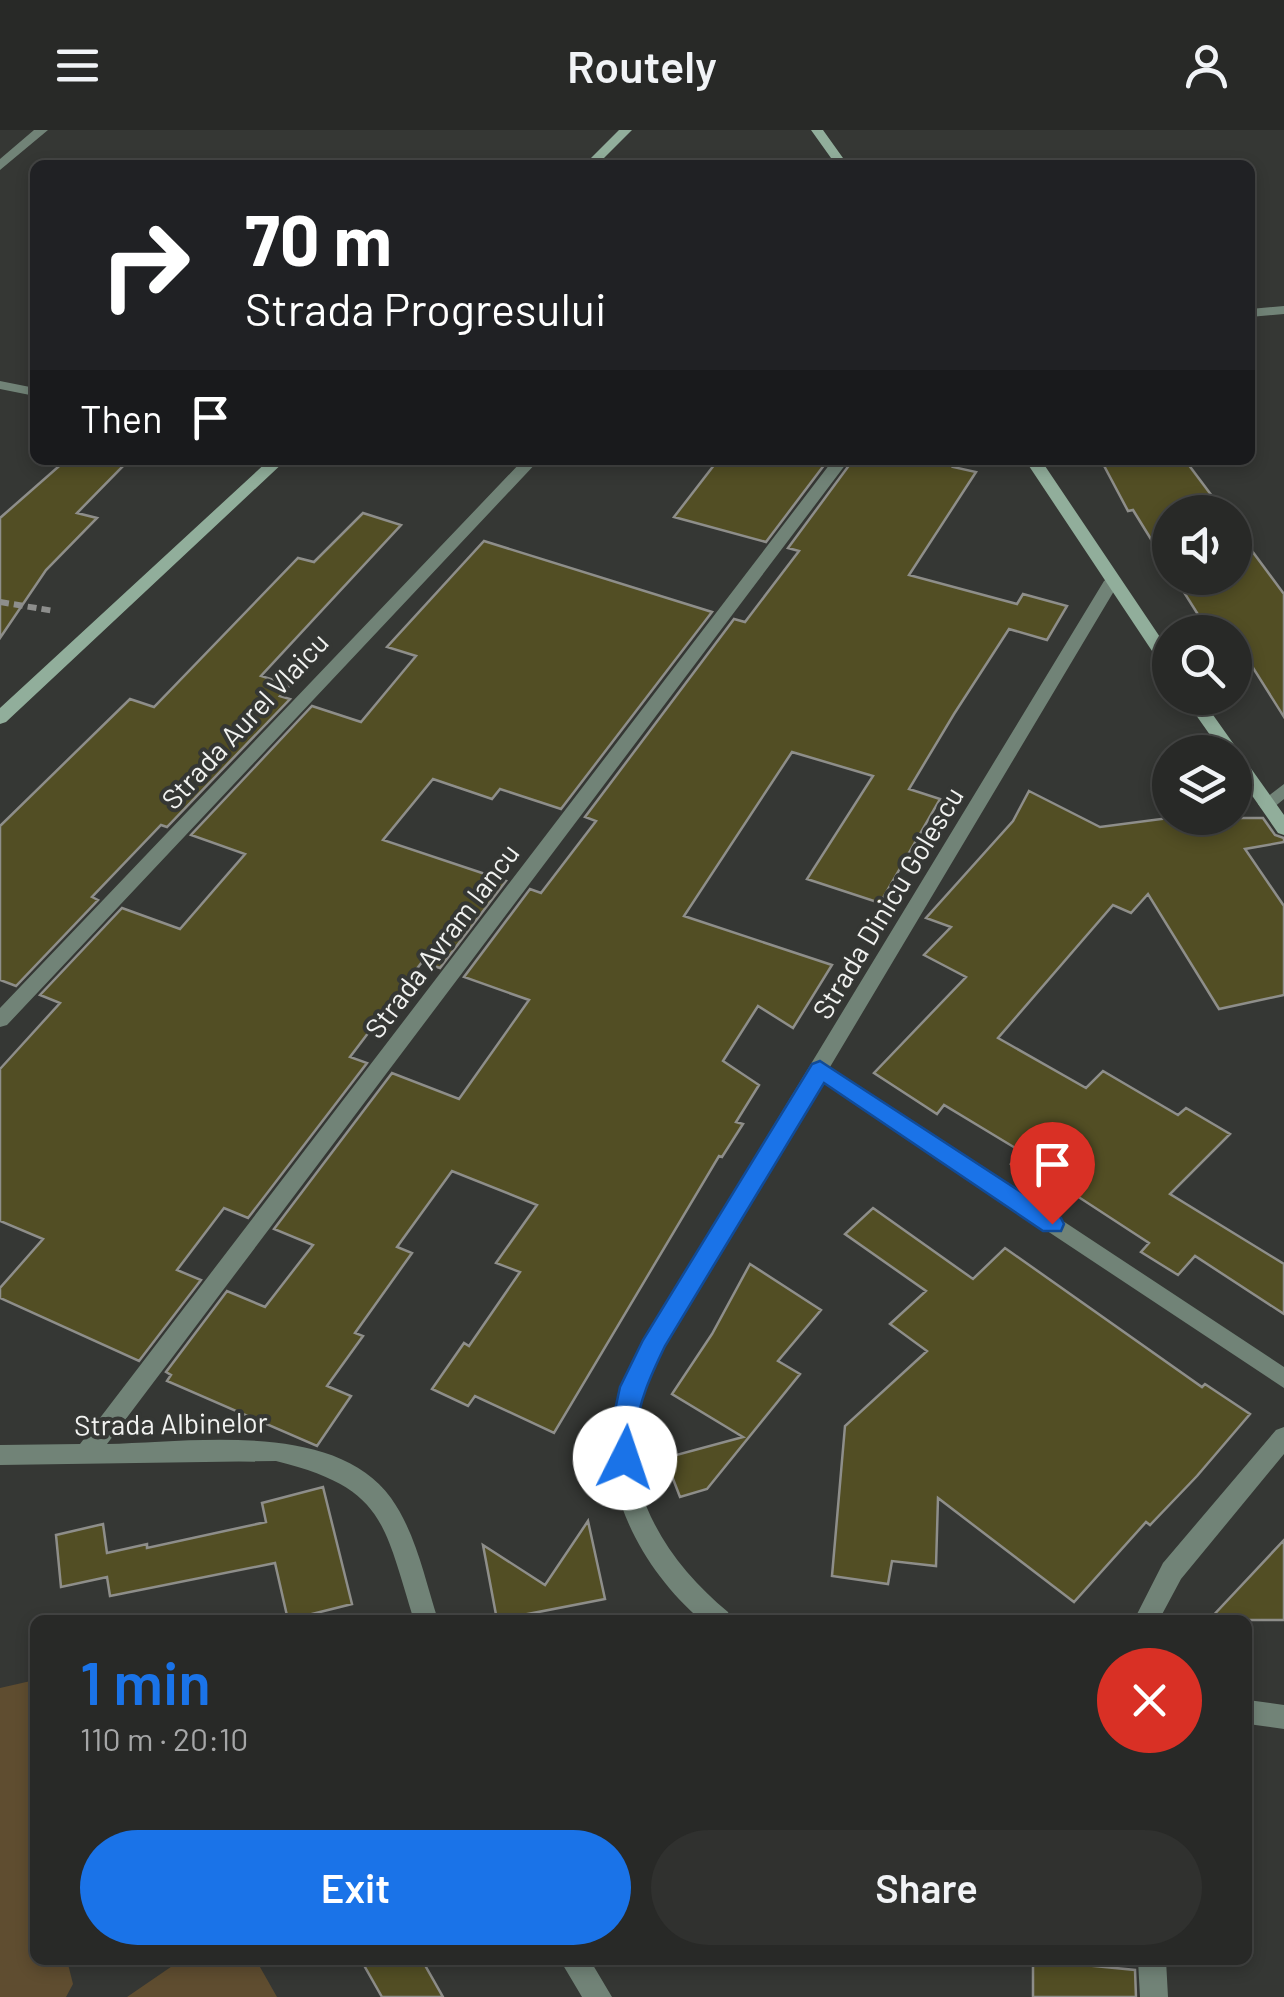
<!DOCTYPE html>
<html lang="en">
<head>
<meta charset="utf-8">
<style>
  :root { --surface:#282927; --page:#30312f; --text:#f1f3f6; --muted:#a5a6a7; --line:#444544; --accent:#1a73e8 }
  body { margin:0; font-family:Barlow,sans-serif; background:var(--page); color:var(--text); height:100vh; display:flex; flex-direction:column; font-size:38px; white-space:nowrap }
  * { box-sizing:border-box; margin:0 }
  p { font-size:32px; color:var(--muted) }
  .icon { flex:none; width:55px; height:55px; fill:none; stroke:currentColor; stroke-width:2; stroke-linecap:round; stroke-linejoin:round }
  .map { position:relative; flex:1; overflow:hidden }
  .panel { position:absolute; left:30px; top:1485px; width:1222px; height:350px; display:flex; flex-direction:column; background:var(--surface); border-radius:15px; box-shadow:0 5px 15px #0003,0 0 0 2px var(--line) }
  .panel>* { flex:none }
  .top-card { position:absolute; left:30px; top:30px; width:1225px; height:305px; border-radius:15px; box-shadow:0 5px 15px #0003,0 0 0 2px var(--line); background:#202124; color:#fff; overflow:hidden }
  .fabs { position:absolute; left:1152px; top:365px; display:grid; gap:20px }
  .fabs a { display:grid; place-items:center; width:100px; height:100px; border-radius:50%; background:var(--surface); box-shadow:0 5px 15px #0003,0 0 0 2px var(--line); font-size:50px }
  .pin { position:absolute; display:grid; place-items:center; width:85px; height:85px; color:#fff; margin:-102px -42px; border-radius:50% 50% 50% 0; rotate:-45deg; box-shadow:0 0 10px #0007 }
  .pin .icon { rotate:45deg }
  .me { position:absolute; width:110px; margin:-55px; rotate:4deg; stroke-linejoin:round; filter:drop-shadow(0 0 8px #0008) }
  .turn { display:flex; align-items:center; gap:35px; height:210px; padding:0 50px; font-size:45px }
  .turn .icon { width:130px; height:130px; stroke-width:2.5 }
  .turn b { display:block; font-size:70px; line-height:85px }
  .then { display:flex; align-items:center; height:95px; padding:0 50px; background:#0003; gap:20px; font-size:38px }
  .round { display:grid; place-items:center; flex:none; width:105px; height:105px; border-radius:52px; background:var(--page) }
  .head { display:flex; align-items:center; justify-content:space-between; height:170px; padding:0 50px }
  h1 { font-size:60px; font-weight:600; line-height:75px; color:var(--accent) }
  .button { display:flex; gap:20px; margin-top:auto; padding:20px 50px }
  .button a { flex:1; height:115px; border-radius:60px; background:var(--accent); color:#fff; font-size:40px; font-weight:600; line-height:115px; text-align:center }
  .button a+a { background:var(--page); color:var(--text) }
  header { display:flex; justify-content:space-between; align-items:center; height:130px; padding:0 50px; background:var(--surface); font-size:45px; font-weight:600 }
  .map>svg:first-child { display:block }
  .green { fill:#5f4d30 }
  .building { fill:#524e24; stroke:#8e8e8a; stroke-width:2.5 }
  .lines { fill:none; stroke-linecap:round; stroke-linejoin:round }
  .path { stroke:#8d8e8c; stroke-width:6; stroke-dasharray:9 5; stroke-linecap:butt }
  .minor { fill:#718377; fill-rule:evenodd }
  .secondary { fill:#91ae9b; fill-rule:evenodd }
  .route { fill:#1a73e8; stroke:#114b97; stroke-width:2.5 }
  .labels { text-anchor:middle; stroke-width:8; stroke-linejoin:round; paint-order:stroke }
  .street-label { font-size:28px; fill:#f1f2f0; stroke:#353734 }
</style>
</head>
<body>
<header><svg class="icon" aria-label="menu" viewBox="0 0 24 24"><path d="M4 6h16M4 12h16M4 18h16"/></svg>Routely<svg class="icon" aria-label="person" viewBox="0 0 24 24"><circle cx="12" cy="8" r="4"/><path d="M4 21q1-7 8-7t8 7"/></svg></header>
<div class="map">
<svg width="1284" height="1867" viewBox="0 0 1284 1867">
  <rect width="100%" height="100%" fill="#353734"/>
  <path class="green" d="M35 1550V1830H67L73 1854 66 1867H0V1558Z
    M181 1830H256L277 1867H127Z"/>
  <path class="building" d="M66 330H129L77 383 97 388 46 440 0 508V388Z
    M718 330H828L766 412 674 387Z
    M853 330H957L953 337 976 342 909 445 1017 474 1023 464 1067 476 1047 510 1009 499 954 584 909 659 940 669 880 773 807 749 873 646 792 622 684 786 832 835 793 898 758 876 723 931 759 955 736 992 743 994 722 1027 719 1026 554 1303 475 1266 468 1276 432 1259 464 1213 469 1216 520 1142 496 1133 537 1075 452 1041 397 1117 412 1123 355 1203 363 1206 327 1256 351 1266 317 1316 167 1251 171 1245 166 1242 227 1161 265 1177 313 1115 274 1099 392 943 459 969 529 870 464 847 530 759 541 763 596 691 585 687 734 489 745 492 799 421 788 418Z
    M1101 330H1185L1224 382H1170V440L1133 380 1128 381Z
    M363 383 401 395 261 546 290 555 280 566 290 569 167 697 161 695 92 767 98 770 16 856 0 850V696L130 569 154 577 298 428 314 432Z
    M1235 398 1284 464V587L1245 525 1235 526V502H1209L1175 448H1235Z
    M484 411 712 482 561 679 500 659 492 669 433 649 383 710 506 751 440 838 422 832 350 927 367 933 248 1088 224 1078 177 1140 201 1150 139 1231 0 1168V1158L43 1109 0 1091V939L60 873 40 865 122 778 180 799 245 724 191 705 312 576 361 592 416 526 387 517Z
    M1029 661 1100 697 1169 688H1263L1275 705 1284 708V712L1245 719 1284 776V865L1219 879 1148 764 1131 783 1113 775 998 908 1086 958 1103 941 1178 985 1186 978 1230 1004 1170 1064 1284 1134V1184L1195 1126 1178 1145 1141 1122 1149 1113 1051 1049 1045 1055 1011 1034 1022 1022 944 975 937 984 874 943 966 847 924 825 951 797 926 788 1013 691Z
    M873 1078 973 1149 1005 1118 1202 1257 1205 1254 1250 1284 1197 1346 1150 1395 1146 1392 1074 1472 938 1368 936 1436 892 1431 888 1454 832 1446 845 1296 927 1221 890 1194 926 1161 845 1104Z
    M750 1134 821 1180 778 1231 800 1244 707 1359 680 1367 665 1328 743 1307 672 1264 712 1204Z
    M323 1357 352 1474 288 1490 275 1433 110 1466 107 1447 61 1457 56 1405 103 1394 107 1423 147 1414V1418L266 1392 262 1373Z
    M588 1391 605 1469 497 1490 483 1415 545 1455Z
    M1284 1410V1490H1209Z
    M361 1830H422L443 1867H382Z
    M1033 1830 1135 1840 1136 1867H1033Z"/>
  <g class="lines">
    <path class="path" d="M0 472 54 481"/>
    <path class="minor" d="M34 0H48L0 40V29Z
      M1284 176V184L1250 187V179Z
      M0 251 35 258V266L0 259Z
      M523 330H539L7 895 0 897V878Z
      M833 330H849L107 1314C190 1312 336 1290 391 1368 416 1403 425 1450 438 1490H414C383 1392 385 1358 276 1331L0 1335V1315L80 1314Z
      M1112 446 1120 451 830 937 1284 1237V1258L821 951C785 1012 748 1073 712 1135 686 1178 656 1221 641 1269 615 1353 666 1431 728 1482L731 1490H701C646 1443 601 1365 613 1291 618 1260 633 1231 647 1204L1104 451Z
      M1284 654V669L1273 678H1261L1258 674Z
      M1284 1297V1324L1181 1449 1159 1490H1134L1163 1433 1276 1300Z
      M1248 1570 1284 1575V1599L1248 1594Z
      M560 1830H590L612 1867H582Z
      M1138 1830H1166L1168 1867H1140Z"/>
    <path class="secondary" d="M619 0H632L597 35H584Z
      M811 0H823L848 35H836Z
      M269 330H286L6 592 0 594V578Z
      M1025 330H1041L1170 522V540L1164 539Z
      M1184 568H1201L1284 685V705L1278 703 1235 641V622H1222Z"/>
  </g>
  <path class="route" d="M820 931 1061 1088 1064 1094 1061 1101H1043L824 953 665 1216C652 1243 638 1272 636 1303 635 1316 640 1324 635 1336L625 1339 616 1336 610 1303 620 1257 643 1210 812 934Z"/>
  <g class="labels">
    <g class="street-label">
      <text transform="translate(245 591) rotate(-47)" y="10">Strada Aurel Vlaicu</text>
      <text transform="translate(888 773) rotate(-59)" y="10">Strada Dinicu Golescu</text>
      <text transform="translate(442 811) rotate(-53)" y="10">Strada Avram Iancu</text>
      <text transform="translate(171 1294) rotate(-1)" y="10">Strada Albinelor</text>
    </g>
  </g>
</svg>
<div class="fabs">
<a><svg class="icon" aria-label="sound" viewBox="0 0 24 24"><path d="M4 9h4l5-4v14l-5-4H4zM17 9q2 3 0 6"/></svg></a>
<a><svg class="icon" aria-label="search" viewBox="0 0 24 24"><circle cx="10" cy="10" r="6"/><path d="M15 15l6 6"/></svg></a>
<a><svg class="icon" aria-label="layers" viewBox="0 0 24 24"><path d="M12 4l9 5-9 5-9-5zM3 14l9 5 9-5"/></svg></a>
</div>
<div class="pin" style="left:1052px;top:1094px;background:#d93025"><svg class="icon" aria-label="arrive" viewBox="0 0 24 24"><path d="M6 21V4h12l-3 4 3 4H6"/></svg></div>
<svg class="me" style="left:625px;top:1328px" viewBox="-20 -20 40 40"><circle r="19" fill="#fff"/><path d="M0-13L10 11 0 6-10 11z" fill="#1a73e8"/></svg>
<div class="top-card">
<div class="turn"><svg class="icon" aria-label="right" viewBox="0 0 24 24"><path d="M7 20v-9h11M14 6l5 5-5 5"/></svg><div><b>70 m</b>Strada Progresului</div></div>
<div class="then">Then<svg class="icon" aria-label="arrive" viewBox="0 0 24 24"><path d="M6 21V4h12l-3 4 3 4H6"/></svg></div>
</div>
<section class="panel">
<div class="head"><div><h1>1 min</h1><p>110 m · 20:10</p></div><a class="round" style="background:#d93025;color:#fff"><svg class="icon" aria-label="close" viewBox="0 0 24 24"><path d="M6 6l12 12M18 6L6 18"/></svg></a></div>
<div class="button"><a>Exit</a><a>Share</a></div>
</section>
</div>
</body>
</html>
